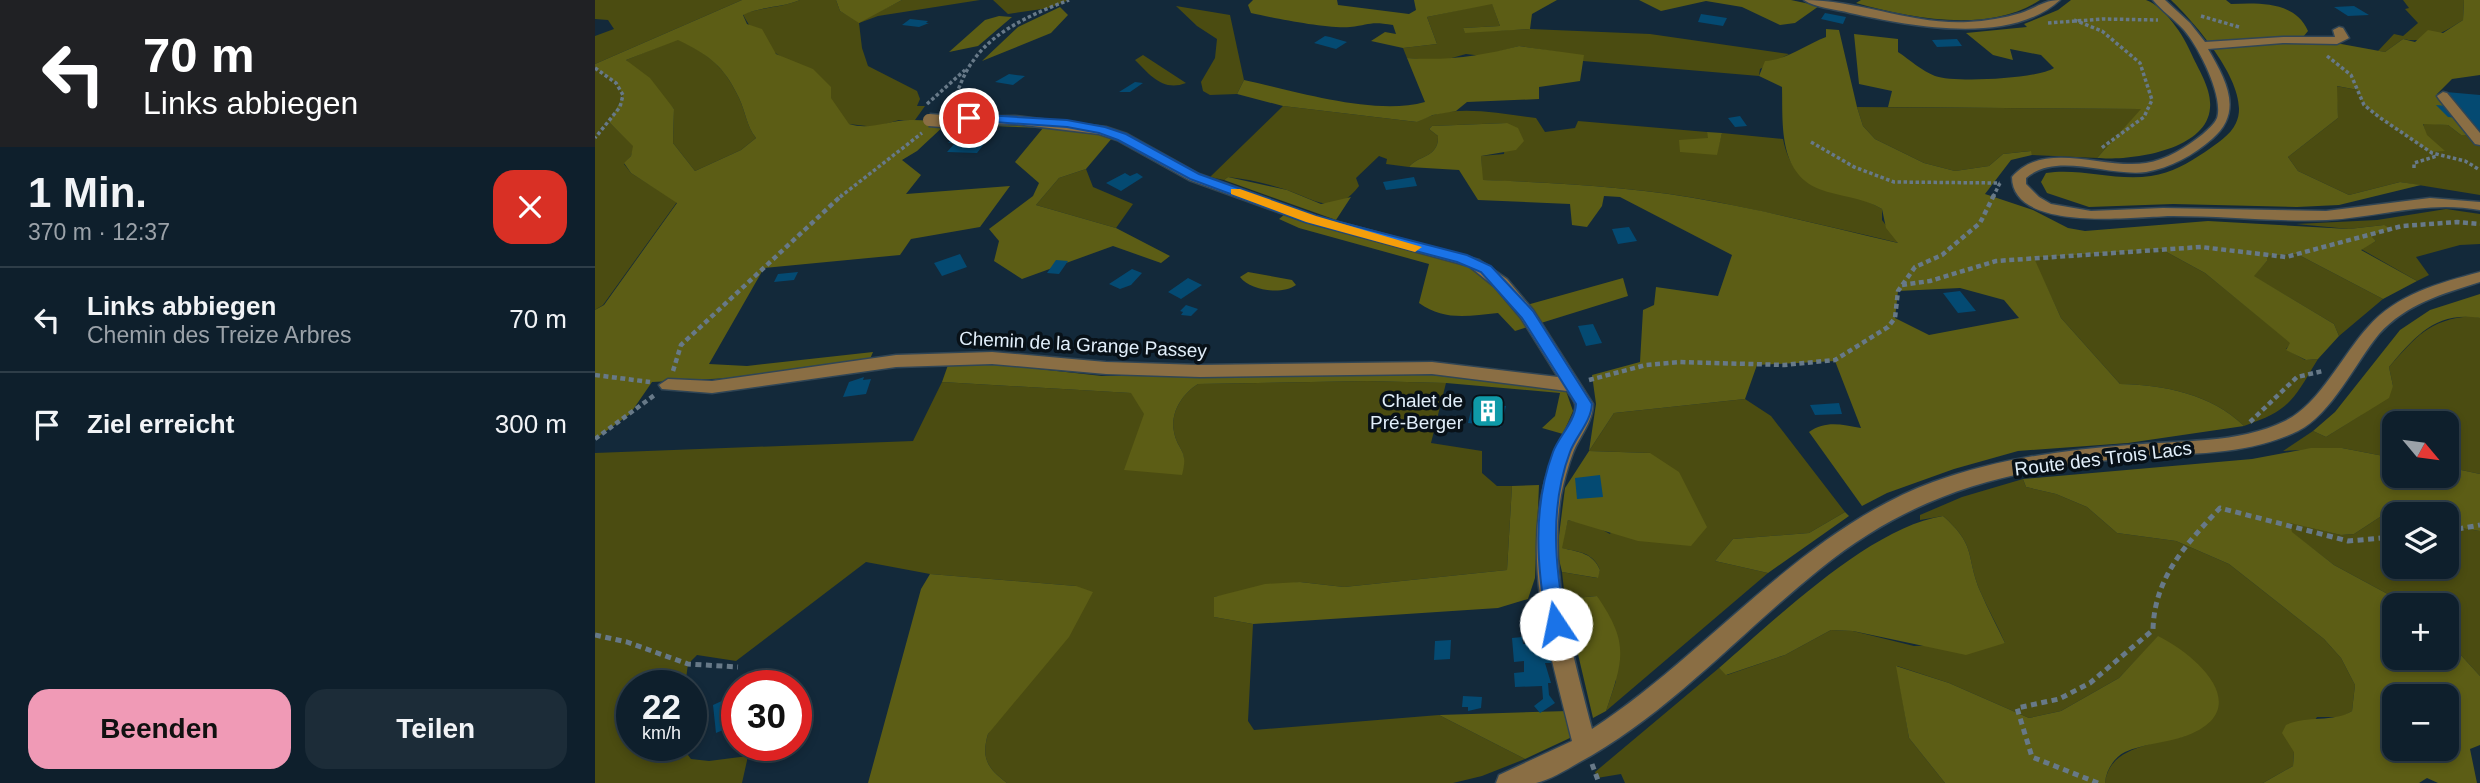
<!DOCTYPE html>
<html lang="de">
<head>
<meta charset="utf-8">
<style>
  :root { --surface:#0e1f2c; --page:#1c2c38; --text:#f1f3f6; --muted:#9ba2a9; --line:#2e3d48; --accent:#f09ab6 }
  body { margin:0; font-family:Arial,sans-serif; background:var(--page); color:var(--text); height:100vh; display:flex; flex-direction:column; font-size:26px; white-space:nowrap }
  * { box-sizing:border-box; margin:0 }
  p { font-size:23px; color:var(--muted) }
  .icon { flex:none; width:38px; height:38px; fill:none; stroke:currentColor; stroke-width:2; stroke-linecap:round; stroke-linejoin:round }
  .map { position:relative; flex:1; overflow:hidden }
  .details { display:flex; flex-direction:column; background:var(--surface); width:595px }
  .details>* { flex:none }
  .hud { background:#202124; color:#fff; overflow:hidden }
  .needle { width:46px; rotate:119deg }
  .controls { position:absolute; left:1787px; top:411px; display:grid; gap:14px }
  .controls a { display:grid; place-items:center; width:77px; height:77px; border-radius:14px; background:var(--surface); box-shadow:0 4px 10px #0003,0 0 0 2px var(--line); font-size:35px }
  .speed { position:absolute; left:21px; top:670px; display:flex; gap:14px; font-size:35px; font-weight:700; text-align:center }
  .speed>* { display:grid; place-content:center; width:91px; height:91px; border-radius:50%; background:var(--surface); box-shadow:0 4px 10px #0003,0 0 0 2px var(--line); line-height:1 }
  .speed small { font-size:18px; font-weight:400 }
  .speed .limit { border:10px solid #d22; background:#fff; color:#111 }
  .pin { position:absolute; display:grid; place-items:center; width:60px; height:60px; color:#fff; margin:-30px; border:4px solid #fff; border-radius:50%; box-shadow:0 2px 7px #0007 }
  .me { position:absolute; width:77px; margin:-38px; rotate:349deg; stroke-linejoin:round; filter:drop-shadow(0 0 5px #0008) }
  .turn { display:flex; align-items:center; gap:24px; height:147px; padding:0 28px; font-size:32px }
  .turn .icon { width:91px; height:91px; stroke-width:2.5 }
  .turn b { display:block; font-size:49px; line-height:60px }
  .round { display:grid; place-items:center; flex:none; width:74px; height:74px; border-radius:21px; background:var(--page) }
  .overview { display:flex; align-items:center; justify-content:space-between; height:119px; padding:0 28px }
  h1 { font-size:42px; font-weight:700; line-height:52px }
  .button { display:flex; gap:14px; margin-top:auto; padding:14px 28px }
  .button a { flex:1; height:80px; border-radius:21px; background:var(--accent); color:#111; font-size:28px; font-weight:700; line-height:80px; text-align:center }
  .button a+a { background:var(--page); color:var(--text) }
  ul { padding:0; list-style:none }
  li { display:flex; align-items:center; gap:21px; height:105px; padding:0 28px; border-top:2px solid var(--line) }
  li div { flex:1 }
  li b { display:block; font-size:26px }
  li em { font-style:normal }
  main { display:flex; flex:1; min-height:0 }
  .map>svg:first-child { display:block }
  .green { fill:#4b4c11 }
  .forest { fill:#5c5d15; fill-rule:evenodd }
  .building { fill:#044a72 }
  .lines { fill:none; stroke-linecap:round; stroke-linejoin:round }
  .minor-casing { stroke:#304555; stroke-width:3 }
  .path-far2 { stroke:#677988; stroke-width:3.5; stroke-dasharray:3.5 2.5; stroke-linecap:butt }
  .path-far1 { stroke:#677988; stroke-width:4.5; stroke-dasharray:5 3.5; stroke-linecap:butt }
  .path { stroke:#677988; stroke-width:5; stroke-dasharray:6 4.5; stroke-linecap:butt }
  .minor { fill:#8a6e44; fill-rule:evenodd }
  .minor-bridge-casing { stroke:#304555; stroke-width:15; stroke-linecap:butt }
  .minor-bridge { stroke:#8a6e44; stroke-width:12 }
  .route { fill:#1a73e8; stroke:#114b97; stroke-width:2 }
  .slow { fill:#f59e0b }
  .labels { text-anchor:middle; stroke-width:7; stroke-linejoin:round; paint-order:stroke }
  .street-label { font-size:19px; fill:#e2effa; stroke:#081118 }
  .poi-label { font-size:19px; fill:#e2effa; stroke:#081118; text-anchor:end }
</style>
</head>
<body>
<main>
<section class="details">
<div class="hud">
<div class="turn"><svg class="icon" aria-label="left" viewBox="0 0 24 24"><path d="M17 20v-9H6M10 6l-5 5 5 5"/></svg><div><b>70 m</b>Links abbiegen</div></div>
</div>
<div class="overview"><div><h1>1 Min.</h1><p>370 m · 12:37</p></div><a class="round" style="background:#d93025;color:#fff"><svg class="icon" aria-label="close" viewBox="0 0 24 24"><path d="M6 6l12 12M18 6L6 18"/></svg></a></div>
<ul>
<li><svg class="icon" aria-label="left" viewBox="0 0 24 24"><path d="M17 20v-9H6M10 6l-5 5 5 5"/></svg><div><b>Links abbiegen</b><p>Chemin des Treize Arbres</p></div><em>70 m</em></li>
<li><svg class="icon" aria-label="arrive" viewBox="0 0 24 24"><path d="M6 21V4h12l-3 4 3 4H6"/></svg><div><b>Ziel erreicht</b></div><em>300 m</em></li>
</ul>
<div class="button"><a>Beenden</a><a>Teilen</a></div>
</section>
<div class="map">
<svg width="1885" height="783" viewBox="0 0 1885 783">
  <rect width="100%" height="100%" fill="#13293a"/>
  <path class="green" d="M0 0H147L0 64V36L19 29 13 20 0 19Z
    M205 0H241L245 11 264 22 307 0H385L283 16 264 23 267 48 273 66 322 91 325 99 322 106H330L320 120H304L280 127 254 124 219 142 229 81C215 66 202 66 185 56 172 49 154 28 148 14 167 7 186 8 205 0Z
    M398 0H474L454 8 413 14Z
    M1808 0H1869L1868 20C1849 32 1831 44 1808 39L1790 52 1783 51 1799 34 1808 36 1823 23 1810 9 1814 8Z
    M897 3 905 26 868 28 870 32 935 29 1055 34 1194 54 1165 69 1164 76 988 61V56L924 46 888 56 871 54 846 61 812 58 808 48 842 44 832 17Z
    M581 6 635 15 649 80 642 94 615 95 608 91 606 82 620 58 622 39 602 26Z
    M83 39C114 55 129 66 144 98 151 113 151 125 161 138L146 150 100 171 78 143 79 109 31 60Z
    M548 55 591 83C568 92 555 75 540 60Z
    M0 68 21 83 28 95 14 122 39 146 36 156 29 164 36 173 82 202 8 305 0 310Z
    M1741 86 1763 90 1773 108 1835 152 1828 123 1853 125 1866 135H1877L1885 146V195L1805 182 1754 195 1703 171 1693 157 1743 118Z
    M688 106 822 122C856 102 904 114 941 118L950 132 980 128 983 121 1112 132 1121 155 1127 133 1188 139C1200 199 1246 184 1287 209V220L1304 243C1244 229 1183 214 1122 202 1045 187 965 183 887 180L886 156 909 154 912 123 837 126 834 129 843 136C844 158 823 155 814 167L791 164 792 159 784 156 761 178 764 186C741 217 720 200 692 190 673 184 653 179 633 177L629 180 615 177Z
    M1262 107 1547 109 1502 158 1437 155 1435 151 1408 154 1394 166 1360 171 1329 163 1280 139 1268 126Z
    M491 169 498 187 538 204 521 228 441 205 464 178Z
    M1851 209 1885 214V244L1865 245 1821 257 1834 275 1822 281 1766 249 1781 241 1774 235 1789 225 1754 229 1701 224 1782 220Z
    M1566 249 1610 273 1696 343 1691 349 1710 360 1723 359C1698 400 1696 410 1649 426 1616 394 1570 385 1525 384L1466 318 1438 258Z
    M1702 254 1788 299 1744 336 1739 324 1658 276 1672 261 1671 256Z
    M1876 316 1885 318V474L1852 467V424H1799V458L1747 448 1688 451 1718 431 1731 437 1766 415 1798 386 1794 367C1821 337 1833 320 1876 316Z
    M772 381 851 383 836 443 887 451V473L902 486H917L912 570 749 587 705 582 619 597V617L658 624 653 721 659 730 844 715 930 759 887 776 858 783H412C392 768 386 758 393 734L481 586 335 574 271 562 141 661 102 655 93 664 90 686H37V746H86L96 759 114 761 153 756 147 783H0V453L318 441 347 382 537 393 586 475C594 449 583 452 579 432 575 413 587 394 603 384Z
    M1150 399 1176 416 1250 512 1214 533 1138 539 1120 561 1173 573 1011 711 1021 681 1002 596 970 599 967 572 1002 578 1005 570C998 552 984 552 966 548L973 520 1000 526 1015 534 1055 453 994 451 1019 413Z
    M1428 479 1431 487 1461 494 1492 507 1522 533 1581 541 1634 564 1729 639 1746 658 1760 685 1757 711 1747 717H1722L1699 752 1698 766 1668 783H1510C1514 746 1561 744 1590 736L1563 637 1524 678 1466 711 1434 718 1354 683 1302 666 1314 738 1350 783H1030L1026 774 1002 778 1000 772 1124 668 1132 675 1190 655 1236 630 1258 631 1319 646 1410 643C1403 626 1393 610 1386 593 1370 556 1383 547 1348 516L1325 520V515L1367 497Z
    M1785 517 1799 519V567H1852V526L1885 531V676L1852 640V606L1813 605 1739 565 1696 532 1694 522 1746 535 1759 534Z"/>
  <path class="forest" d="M147 0H205C186 8 166 6 148 15L152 24 167 29 181 54 218 69 236 87V98L254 124C277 131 295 119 318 120 339 120 361 124 383 125 429 125 472 126 518 137L491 169 464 178 441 205 521 228 575 256 566 263 518 246 427 279 399 261 404 241 394 229 438 196 444 183 420 162 448 128 351 124 322 151 307 160 326 175 311 194 415 186 385 227 316 239 305 255 169 268 114 364 152 366 278 352 275 359 136 378 57 382 35 414 0 439V310L9 305 82 203 36 173 29 163 36 156 38 146 14 122 28 95 21 83 0 68V64ZM83 40C114 55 129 66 144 98 151 113 151 125 161 138L146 150 100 171 78 143 79 109 55 78 31 60Z
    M241 0H307L264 23 245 11Z
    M658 0H742L743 5 814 14 821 10 819 0H962L937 14 935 29 870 33 868 28 905 26 897 4 832 17 842 44 808 48 776 41 790 32 801 34 798 25C774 21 775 25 755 27 732 29 679 18 656 13L653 5Z
    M1044 0H1196L1224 6 1200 23 1185 25 1147 7 1111 1 1066 11Z
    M1266 0H1445C1393 34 1316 18 1261 3Z
    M1476 0C1491 0 1540 0 1551 0 1570 7 1589 36 1596 53 1603 69 1617 89 1615 108 1612 151 1534 161 1502 158L1546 109 1293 107 1297 91 1264 84 1259 34 1303 39V52C1315 60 1327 71 1340 76 1359 83 1442 79 1459 68L1446 55 1415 49 1418 60 1398 55 1371 33 1432 27 1429 24 1463 10Z
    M1576 0H1631L1636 4C1664 3 1700 1 1713 31L1708 37 1790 52 1808 39 1820 42 1833 30 1848 33 1868 20 1869 0H1885V75L1857 79 1842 94 1877 135H1866L1853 125 1828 124 1832 135 1850 151 1835 152 1784 117 1769 105 1763 90 1742 86 1743 118 1693 157 1703 171 1754 195 1805 182 1826 185 1744 205 1702 207 1578 204 1494 207 1452 193 1446 182 1451 173 1460 172C1492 170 1524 181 1556 176 1577 173 1593 163 1610 152 1621 144 1636 135 1641 123 1658 88 1599 22 1576 0Z
    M465 7 473 15 456 33 387 61 423 27Z
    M404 16 417 17 383 46 354 52 390 20Z
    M1231 29 1244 30 1262 107 1268 126 1280 139 1329 163 1360 171 1394 166 1408 154 1436 151 1437 155 1416 160 1390 194 1438 210 1473 228 1490 231 1613 221 1754 229 1789 225 1796 229 1775 235 1781 241 1766 250 1822 281 1788 299 1702 254 1672 256V261L1659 276 1739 324 1744 336 1723 359 1711 360 1691 350 1695 343 1610 273 1566 249 1439 258 1466 318 1525 384C1570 385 1616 394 1649 426L1533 443 1423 451 1359 469 1292 493 1267 506 1214 432C1231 420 1247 425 1266 428L1240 361 1162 365 1150 399 1019 413 994 451 1055 453 1084 472 1112 527 1096 546 1043 541 973 520 967 548C984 552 998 553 1005 570L1003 578 967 572 962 551 970 488 994 451 1001 404 997 375 1045 362 1048 310 1059 305 1061 287 1123 296 1137 255 1025 197 1009 196 1007 206 992 227 977 225 975 204 883 200 864 170 814 167C823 155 844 158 843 136L834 129 837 126 912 123 923 128 929 141 921 150 886 156 888 180C965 183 1045 187 1121 202 1182 213 1242 229 1303 243L1291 228 1287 209C1267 197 1245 197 1224 189 1183 172 1188 124 1187 87L1164 76 1170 61C1192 60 1210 45 1231 37ZM1365 288 1409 300 1424 318 1334 335 1300 318 1303 291Z
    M924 46 989 55 985 81 944 87V99L872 102 861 111 838 115 822 122 688 106 642 94 649 80C701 91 779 116 830 102L812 58C850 61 887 56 924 46Z
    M1112 132 1127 133 1122 155 1085 152 1084 140 1113 138Z
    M633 177 692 190 726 204 756 197 741 220 629 180Z
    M690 214 871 265 892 277 921 308 1028 278 1033 296 920 331 903 313C873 316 849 321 824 303L834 264 704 228 684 219Z
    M653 272 697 280 701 285C687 295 656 291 645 277Z
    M1885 294V318C1840 311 1820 337 1794 367L1798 386 1794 398 1731 437 1718 431 1740 412 1805 330 1835 310Z
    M353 365H407L507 376 829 374 971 391 978 411 968 434 947 428 960 416 965 393 851 383 772 381 603 384C587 394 575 413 579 432 583 452 594 449 587 475L529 470 549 414 536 393 347 382Z
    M1716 448H1747L1799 458V476H1852V467L1885 474V531L1852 526V514L1785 517 1759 534 1746 535 1695 523 1697 532 1739 565 1813 605 1799 606V658H1852V640L1885 676V745L1875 749 1882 783H1843L1832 778 1824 783H1668L1698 766 1699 752 1687 733 1691 725C1712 715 1738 723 1757 711L1760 685 1746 658 1729 639 1634 564 1581 541 1522 533 1492 507 1461 494 1431 487 1428 479 1657 459ZM1799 696H1852V749H1799Z
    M944 485 940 578 933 599 903 608 658 624 619 617V597L670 584 705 582 749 587 912 570 917 486Z
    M1250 512 1254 516 1173 573 1120 561 1138 539 1214 533Z
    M1348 516C1383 547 1370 556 1386 593 1393 610 1402 626 1410 643L1371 655 1258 631 1236 630 1190 655 1131 675 1124 668C1180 620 1275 527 1348 516Z
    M335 574 481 586 498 592 474 637 393 734C386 758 392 768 412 783H273L326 589Z
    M1002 596C1034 643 1029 658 1011 711L998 718 970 599Z
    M1563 636C1605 657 1662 711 1588 737 1569 743 1548 744 1530 752 1518 758 1511 771 1510 783H1350L1314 738 1301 666 1354 683 1434 718 1466 711 1524 678Z
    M973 711 977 737 930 759 844 715Z"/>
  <path class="building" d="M1759 6 1774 15 1753 16 1739 7Z
    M1230 13 1251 17 1248 24 1226 19Z
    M1106 14 1132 18 1128 26 1103 22Z
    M315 19 333 21 331 23H334L324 27 307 25Z
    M730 36 735 37 752 42 741 49 719 43Z
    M1362 39 1367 46 1342 47 1337 40Z
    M414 74 430 76 418 85 400 82Z
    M540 82 548 83 535 92H524Z
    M1851 92 1885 95V132L1874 119 1853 117 1841 105 1863 107Z
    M1145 116 1152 126 1140 127 1133 118Z
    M358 138 373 139 369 143 389 144 382 153 352 152 360 143H353Z
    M530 173 535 176 542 173 548 177 526 191 511 183Z
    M819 177 822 186 791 190 788 182Z
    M1034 227 1042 241 1023 244 1017 229Z
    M365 254 372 267 347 276 339 263Z
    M461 260 473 261 464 274 452 273Z
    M537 269 547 273 536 285 525 289 514 284Z
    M203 272 199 280 179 282 183 274Z
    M593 278 607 285 586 299 573 292Z
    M1365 291 1381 311 1363 313 1348 293Z
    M591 305 603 309 596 316 586 315 588 312 585 311Z
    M998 324 1007 343 991 346 983 326Z
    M269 377 268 380 276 379 271 394 248 397 254 382Z
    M878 402 911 406 906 427 873 423Z
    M1244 403 1247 414 1220 415 1215 405Z
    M1005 475 1008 497 982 499 980 478Z
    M927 637 928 644 954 642 956 663H950L956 683H953L954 695 960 703 945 713 939 706 948 699 947 686 920 687 919 673 929 672V661L919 662 917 638Z
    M856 640 855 659 839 660 840 641Z
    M142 694V724L121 733 118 705Z
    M868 696 887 697 886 708 873 711V707H867Z"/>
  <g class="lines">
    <defs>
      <path id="minor" d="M1209 0C1264 0 1317 25 1373 22 1391 21 1409 18 1426 13 1441 8 1449 0 1465 0 1414 46 1316 26 1255 13 1241 9 1220 8 1209 0Z
        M1558 0H1570L1595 23 1610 42 1688 37H1740L1738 30 1744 27 1748 28 1754 38 1742 44 1688 43 1613 49C1631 80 1649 112 1617 139 1599 155 1575 168 1551 172 1513 177 1462 151 1431 178V184L1444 197 1456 204 1496 211 1568 208 1731 211 1835 198 1885 202V210C1833 200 1784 217 1732 220 1681 222 1630 216 1578 216 1545 216 1417 234 1417 177 1449 139 1510 170 1551 163 1571 160 1592 147 1608 134 1613 129 1619 125 1622 118 1629 96 1603 46 1589 30 1579 19 1567 11 1558 0Z
        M1848 92 1852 93 1885 133V145L1880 144 1844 99 1842 96Z
        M420 116 511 127 532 134 604 174 721 216 884 260 912 279 938 310 998 404C998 422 984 437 978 453 973 466 969 481 966 495 953 573 978 653 997 729 1114 653 1205 531 1338 482 1401 459 1468 450 1535 445 1586 440 1643 444 1690 421 1724 405 1748 354 1773 327 1802 294 1844 283 1885 272V282C1847 294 1811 304 1784 334 1760 363 1737 414 1703 431 1654 455 1599 453 1545 457 1421 468 1325 488 1225 569 1145 633 1074 714 983 763 971 770 955 780 941 783 929 783 914 783 901 783L904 775 977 741C958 662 930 576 947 494 952 469 962 446 974 424 977 418 982 411 980 404 979 400 974 394 972 391L837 374 605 377 511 374 397 364 301 367 117 393 67 389 64 385 73 379 117 381 301 355 397 352 511 362 605 365 837 362 963 377 926 318 900 287 874 266 711 222 594 180 522 140 504 134 420 124 347 125 341 121 347 117Z"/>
    </defs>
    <use href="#minor" class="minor-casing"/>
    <path class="path-far2" d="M1606 16 1644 27
      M1479 20 1507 31 1545 63 1557 100 1549 117 1505 149
      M1453 23 1508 19 1563 20
      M1732 56 1756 75 1769 105 1784 117 1837 153 1870 161 1885 170
      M0 68 21 83 28 95 25 107 0 138
      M332 104 370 70
      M356 105C364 90 368 74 378 61 399 30 440 13 474 0
      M1216 142 1259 167 1299 182 1405 183
      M1819 168V163L1842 156
      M245 197 327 133
      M1398 197 1405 183"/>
    <path class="path-far1" d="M1307 285 1335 281 1401 261 1606 247 1691 257 1807 226 1862 222 1885 224
      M78 371 86 345 247 195
      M0 375 55 382
      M994 380 1051 365 1085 362 1189 365 1240 360 1293 327 1300 318 1303 291 1320 267 1347 255 1385 223 1399 195
      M1655 422 1702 377 1728 371
      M0 439 61 394"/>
    <path class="path" d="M1852 531 1885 525
      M0 635 32 642 93 664 143 667
      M997 764 1004 783
      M1503 783 1437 757 1422 708 1464 699 1495 683 1558 630C1559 578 1591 544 1625 508L1753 541 1799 537"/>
    <use href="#minor" class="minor"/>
    <defs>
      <path id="minor-bridge" d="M334 120 347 121"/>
    </defs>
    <use href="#minor-bridge" class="minor-bridge-casing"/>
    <use href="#minor-bridge" class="minor-bridge"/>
  </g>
  <path class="route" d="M374 114 472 120 510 127 531 134 604 174 721 216 872 255 896 266 938 311 997 404C996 422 981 436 975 452 954 508 960 567 971 624L968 630 961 632 954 630 952 624C942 567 937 508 958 452 964 436 980 422 981 404L927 318 886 272 862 262 711 222 595 179 523 140 504 133 472 127 370 120 368 118Z"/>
  <path class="slow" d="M636 189H645L721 216 827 247 820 252 711 222 636 194Z"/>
  <defs>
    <symbol id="building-square" viewBox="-11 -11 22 22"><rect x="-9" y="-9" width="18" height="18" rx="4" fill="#0f9aa8" stroke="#081118"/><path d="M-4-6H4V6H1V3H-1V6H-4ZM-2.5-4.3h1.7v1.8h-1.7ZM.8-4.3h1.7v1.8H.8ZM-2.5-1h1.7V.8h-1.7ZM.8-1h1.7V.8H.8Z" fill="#fff"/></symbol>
  </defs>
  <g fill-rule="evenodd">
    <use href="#building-square" x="874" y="392" width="38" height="38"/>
  </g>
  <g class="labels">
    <g class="street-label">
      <text transform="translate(488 344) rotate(3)" y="7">Chemin de la Grange Passey</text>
      <text transform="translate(1508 458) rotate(-7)" y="7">Route des Trois Lacs</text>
    </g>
    <g class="poi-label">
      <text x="868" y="407">Chalet de<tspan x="868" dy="22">Pré-Berger</tspan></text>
    </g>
  </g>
</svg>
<div class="controls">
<a><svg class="needle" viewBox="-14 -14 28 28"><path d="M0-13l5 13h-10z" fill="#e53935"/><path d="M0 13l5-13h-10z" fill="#9ba2a9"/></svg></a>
<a><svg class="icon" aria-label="layers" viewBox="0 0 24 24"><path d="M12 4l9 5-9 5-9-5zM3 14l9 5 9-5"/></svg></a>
<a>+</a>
<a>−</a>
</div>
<div class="speed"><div>22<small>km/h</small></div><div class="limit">30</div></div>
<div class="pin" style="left:374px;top:118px;background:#d93025"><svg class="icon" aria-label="arrive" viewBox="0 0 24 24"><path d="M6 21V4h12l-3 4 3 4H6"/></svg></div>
<svg class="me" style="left:961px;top:624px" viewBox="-20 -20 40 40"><circle r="19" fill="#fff"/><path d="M0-13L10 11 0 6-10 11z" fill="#1a73e8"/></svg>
</div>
</main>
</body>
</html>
